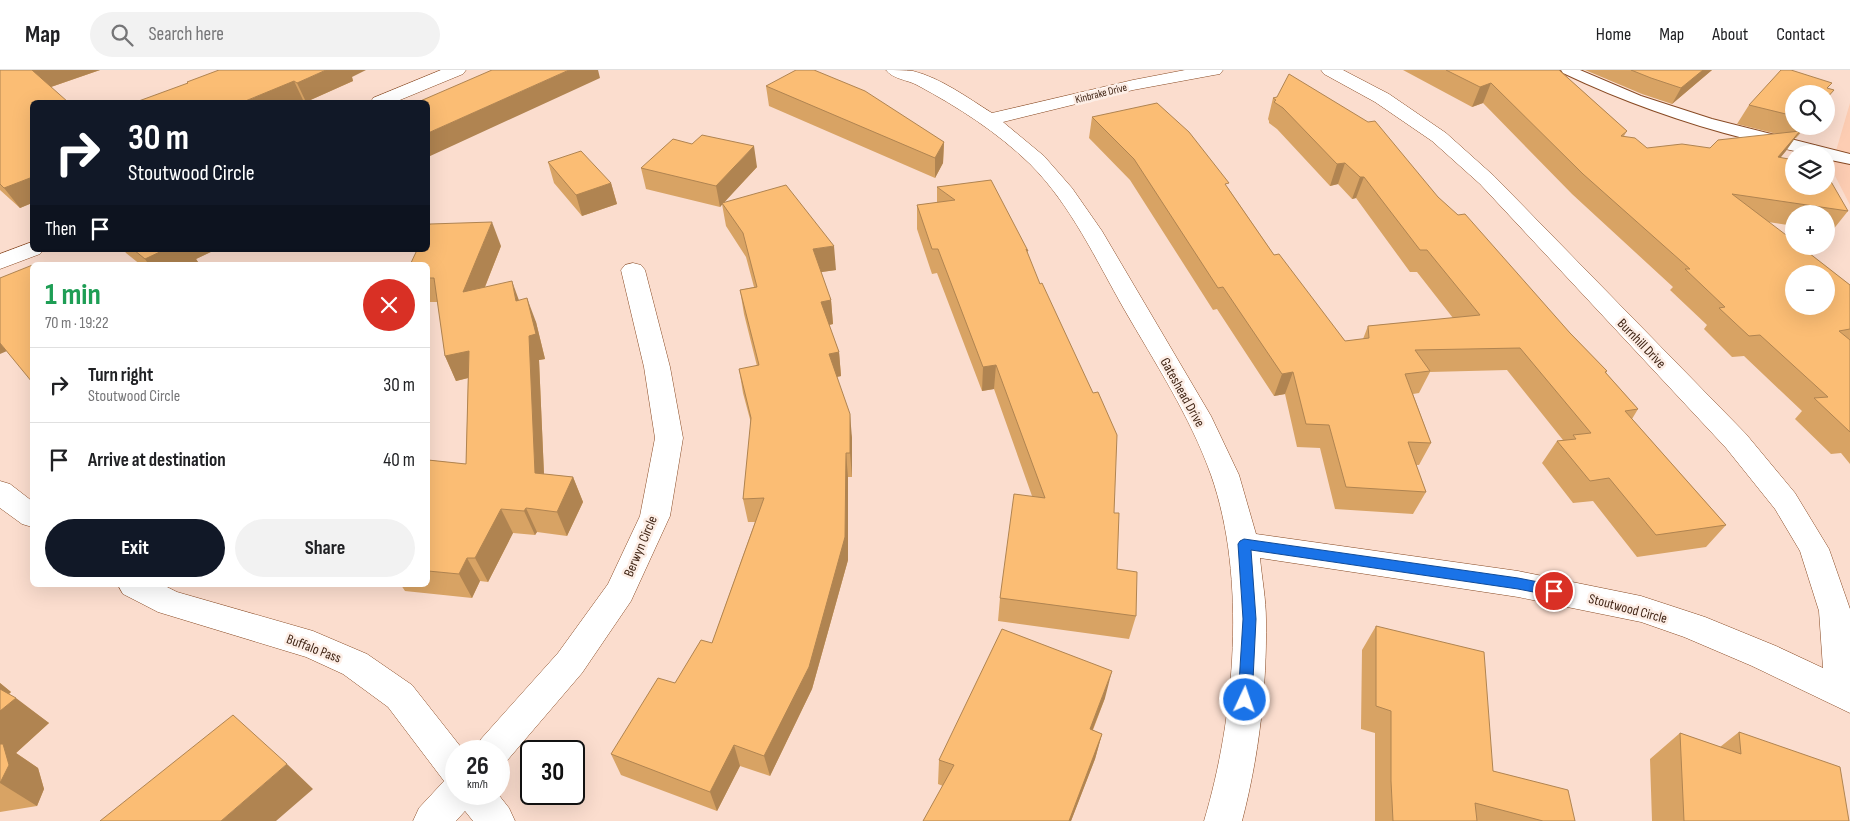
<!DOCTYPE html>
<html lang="en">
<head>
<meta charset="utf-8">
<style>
  :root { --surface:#fff; --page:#f2f2f2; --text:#202124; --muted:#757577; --line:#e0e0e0; --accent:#111827 }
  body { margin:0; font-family:"Sofia Sans Condensed",sans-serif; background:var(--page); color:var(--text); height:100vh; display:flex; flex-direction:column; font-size:19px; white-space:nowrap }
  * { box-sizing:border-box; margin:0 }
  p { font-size:16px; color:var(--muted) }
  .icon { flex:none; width:28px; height:28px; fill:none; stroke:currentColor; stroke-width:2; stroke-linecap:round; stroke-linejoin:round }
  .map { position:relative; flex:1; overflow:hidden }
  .sheet { position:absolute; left:30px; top:192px; width:400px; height:325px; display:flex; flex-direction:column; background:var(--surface); border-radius:8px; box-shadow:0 5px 20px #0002 }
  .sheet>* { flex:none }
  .hud { position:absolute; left:30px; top:30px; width:400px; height:152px; border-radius:8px; box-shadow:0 5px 20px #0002; background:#111827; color:#fff; overflow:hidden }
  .controls { position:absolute; left:1785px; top:15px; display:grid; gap:10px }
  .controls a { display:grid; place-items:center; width:50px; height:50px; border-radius:50%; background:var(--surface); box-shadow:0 5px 20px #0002; font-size:25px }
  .speed { position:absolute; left:445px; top:670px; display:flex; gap:10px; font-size:25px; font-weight:700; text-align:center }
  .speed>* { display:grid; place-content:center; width:65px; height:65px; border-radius:50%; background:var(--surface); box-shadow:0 5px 20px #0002; line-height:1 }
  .speed small { font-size:12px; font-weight:400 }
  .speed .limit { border:2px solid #111; border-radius:8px; background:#fff; color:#111 }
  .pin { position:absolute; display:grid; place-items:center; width:42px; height:42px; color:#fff; margin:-21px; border:2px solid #fff; border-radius:50%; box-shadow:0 1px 5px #0007 }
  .me { position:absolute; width:55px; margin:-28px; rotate:3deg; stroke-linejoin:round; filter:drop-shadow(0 0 4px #0008) }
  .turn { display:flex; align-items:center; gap:18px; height:105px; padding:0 15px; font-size:22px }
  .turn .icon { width:65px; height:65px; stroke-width:2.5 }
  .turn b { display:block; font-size:35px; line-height:42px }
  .then { display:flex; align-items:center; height:48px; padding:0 15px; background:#0003; gap:10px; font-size:19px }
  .round { display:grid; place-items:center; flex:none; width:52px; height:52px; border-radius:26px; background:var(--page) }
  .summary { display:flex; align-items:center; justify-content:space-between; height:85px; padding:0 15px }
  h1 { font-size:30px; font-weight:700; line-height:38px; color:#1e9e55 }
  .primary-button { display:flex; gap:10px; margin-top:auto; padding:10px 15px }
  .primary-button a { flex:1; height:58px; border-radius:30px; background:var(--accent); color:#fff; font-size:20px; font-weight:700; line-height:58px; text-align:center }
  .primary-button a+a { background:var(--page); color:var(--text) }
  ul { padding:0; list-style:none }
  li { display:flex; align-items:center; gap:15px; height:75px; padding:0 15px; border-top:1px solid var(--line) }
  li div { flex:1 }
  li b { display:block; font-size:19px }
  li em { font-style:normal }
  header { display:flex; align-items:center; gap:30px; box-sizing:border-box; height:70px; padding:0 25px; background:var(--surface); border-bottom:1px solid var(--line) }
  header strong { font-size:24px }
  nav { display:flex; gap:28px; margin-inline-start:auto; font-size:18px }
  .search { width:350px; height:45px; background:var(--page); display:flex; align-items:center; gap:12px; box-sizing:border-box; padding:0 18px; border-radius:28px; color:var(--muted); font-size:19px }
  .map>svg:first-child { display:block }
  .built { fill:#fdcdb3 }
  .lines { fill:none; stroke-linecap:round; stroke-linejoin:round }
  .service-casing { stroke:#884a24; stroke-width:2 }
  .minor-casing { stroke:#884a24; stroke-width:1 }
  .service { fill:#fff; fill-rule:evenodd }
  .minor { fill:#fff; fill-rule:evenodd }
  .wall { fill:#d8a364 }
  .shaded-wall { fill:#b08451 }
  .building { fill:#fbbd74; stroke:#b08451; fill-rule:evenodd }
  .route { fill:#1a73e8; stroke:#114b97 }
  .labels { text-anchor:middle; stroke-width:5; stroke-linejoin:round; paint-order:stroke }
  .far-street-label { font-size:11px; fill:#412515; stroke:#fdeee6 }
  .street-label { font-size:14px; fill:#412515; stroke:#fdeee6 }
</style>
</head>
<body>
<header>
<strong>Map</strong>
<div class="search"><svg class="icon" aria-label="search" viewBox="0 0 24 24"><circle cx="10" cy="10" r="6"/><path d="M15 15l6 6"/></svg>Search here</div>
<nav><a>Home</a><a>Map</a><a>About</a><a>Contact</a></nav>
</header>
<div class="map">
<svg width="1850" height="751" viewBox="0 0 1850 751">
  <rect width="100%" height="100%" fill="#fbddce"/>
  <path class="built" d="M1850 33V135L1831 98Z"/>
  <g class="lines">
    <defs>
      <path id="service" d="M1561 0H1580L1641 26 1712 49 1850 84V94L1826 89V84C1799 84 1774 76 1747 69 1684 53 1622 31 1563 3Z"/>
      <path id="minor" d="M441 0H466L463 4 395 32H371L373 28Z
        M886 0C895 0 905 0 913 1 941 8 968 28 992 43L1133 10 1185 0H1223L1220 4 1214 5 1133 20 1003 52 1044 86 1072 118 1102 161 1211 346 1239 405 1256 464 1518 501 1641 526 1705 547 1776 576 1823 598 1819 541 1800 481 1775 439 1726 378 1480 114 1432 71 1375 32 1324 4 1321 0H1343L1389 24 1446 63 1494 106 1746 364 1795 423 1829 479 1850 539V643L1752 596 1684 567 1641 552 1518 527 1260 488C1262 509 1266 529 1266 550 1267 617 1259 686 1242 751H1204C1235 648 1247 507 1211 405 1190 346 1155 293 1124 239 1096 190 1071 135 1030 94 997 62 958 37 917 15 908 10 892 9 886 0Z
        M32 172V180H43L40 184 0 199V184Z
        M633 193 641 195 645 200 670 297 683 368 670 446 631 531 582 603 505 693 499 695V681H475L481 669 558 583 608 514 640 446 655 368 644 297 621 200 625 195Z
        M0 411 10 414 32 431V457L22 454 0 438Z
        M118 515H163L177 522 313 561 367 584 412 615 464 681H456V724H498L509 738 515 751H473L465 741 456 751H413L419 738 444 711 388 637 343 604 306 587 158 542 123 524Z"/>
    </defs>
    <use href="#service" class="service-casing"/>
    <use href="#minor" class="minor-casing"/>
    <use href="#service" class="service"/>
    <use href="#minor" class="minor"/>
  </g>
  <path class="wall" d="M0 0H100L51 17 32 32V133L20 138 0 120Z
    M1403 0H1559L1627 61 1624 66 1647 78H1710L1777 64 1737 54 1749 35 1794 24V56H1806L1796 68H1795L1780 88 1848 141 1832 161 1826 160V144H1794V156L1768 152 1850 215V394L1841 383 1831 384 1795 349 1802 341 1744 286 1732 287 1704 259 1707 255 1670 220 1673 217 1572 124 1483 33 1472 37Z
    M1585 0H1712L1672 34 1642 24Z
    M352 7 353 11 306 32 303 30 187 14V12Z
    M766 16 944 72 943 93 935 108 769 36Z
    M1273 28 1438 127 1607 301 1606 303 1638 339 1632 349 1726 455 1706 477 1637 487 1593 431 1573 433 1542 393 1557 371 1563 370 1507 300 1430 302 1419 323 1413 324 1431 373 1419 395H1416L1426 422 1413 444 1335 439 1320 378 1297 377 1285 324 1274 326 1217 239 1213 240 1130 110 1089 68 1092 47 1228 118 1274 185 1345 271 1363 269 1368 256 1453 248 1417 202H1410L1356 128 1352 129 1338 114 1330 116 1277 59 1269 53V51L1268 49Z
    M548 92 611 113 617 134 582 146 554 113Z
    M757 97 724 132 836 200 821 202 831 230 833 254 829 255 839 282 841 306 837 307 852 368V407H848V490L812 619 770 706 740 696 717 741 621 705 611 684 712 573 755 452H748L743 429 751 353 743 323 739 299 757 296 744 244 740 220 754 217 746 187 726 156 722 134 720 137 646 119 641 98Z
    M937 117 1028 181 1027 184 1114 443 1117 499 1136 546 1129 569 998 551 1000 528 1032 426 994 319 982 321 937 203 932 204 917 159V135L937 133Z
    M501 176 485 217 519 230 536 252 545 289 539 290 544 404 573 407 583 432 567 466 537 462 535 465 513 463 488 512 480 511 472 528 405 521 401 515H428V390L466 394 468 308 456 311 445 286 438 232H428V195Z
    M124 180H215L196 189 198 192 191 195H141L126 183Z
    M1376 556 1493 701 1575 751H1375V663L1361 659 1362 580Z
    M0 613 11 622 9 624 49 653 16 683 38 698 44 719 37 736 0 742Z
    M1105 628 1093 660 1102 664 1095 689 1071 751H923L943 716 938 714 939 690Z
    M1739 662 1849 751H1652L1650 689 1680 663 1720 677Z"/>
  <path class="shaded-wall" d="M32 0H100L45 19Z
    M326 0H366L352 7 353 11 306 32 297 13Z
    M569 0H598L600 8 428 87V63Z
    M1703 0H1712L1672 34 1681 18Z
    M294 11 303 30 298 32H243Z
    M1491 13 1483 33 1472 37 1480 17Z
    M1805 56H1806L1796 68Z
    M1800 61 1786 81 1764 107 1778 87Z
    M944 72 943 93 935 108V88Z
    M754 76 757 97 720 137 716 116Z
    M1345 93 1338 114 1330 116 1337 94Z
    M1360 107H1364L1356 128 1352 129Z
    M30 108 32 111V133L20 138 4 118Z
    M611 113 617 134 582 146 576 125Z
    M492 152 501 176 473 247 463 222Z
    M834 176 836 200 815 203 813 179Z
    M164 180H215L196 189 198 192 191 195H149L145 189Z
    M512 211 521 236 516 231Z
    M527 228 536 252 545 289 539 290 545 428 535 403Z
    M831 230 833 254 824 256 821 232Z
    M0 273 7 281 0 284Z
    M469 281 480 305 456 311 445 286Z
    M839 282 841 306 831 308 829 284Z
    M996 295 994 319 982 321 983 297Z
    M1293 302 1285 324 1274 326 1282 304Z
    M850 344 852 368V407L850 383Z
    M846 383 848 407V490L812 619 770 706 764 686Z
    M573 407 583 432 567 466 557 442Z
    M526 438 537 462 535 465 524 441Z
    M501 439 513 463 488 512 475 488Z
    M467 488 480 511 472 528 459 504Z
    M1112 601 1105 628 1083 684 1090 659Z
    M0 613 11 622 4 628 0 625Z
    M16 628 49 653 16 683 38 698 44 719 37 736 0 713V641Z
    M1102 664 1095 689 1071 751H1069Z
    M734 675 740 696 717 741 710 722Z
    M287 694 313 719 276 751H221Z"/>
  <path class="building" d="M0 0H33H32L68 32H32V110L30 108 4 118 0 114Z
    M219 0H326L297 13 294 11 243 32H136L188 13 187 12Z
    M492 0H569L428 63V32H418Z
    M796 0H814L865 21 944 72 935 88 766 16Z
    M1446 0H1559L1627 61 1621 66 1635 68 1647 78 1682 74 1710 78 1718 70 1800 61 1778 87 1794 90V116H1826V103L1848 141 1732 124 1794 171V176H1800L1850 215V259L1839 261 1850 270V362L1814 328 1828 327 1760 265 1749 266 1719 238 1725 237 1685 199H1690L1583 104 1491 13 1480 17ZM1794 204H1826V236H1794Z
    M1631 0H1703L1681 18 1651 8Z
    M1781 0H1791L1832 13 1827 18 1834 20 1826 29V24H1794V46L1749 35Z
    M1289 4 1368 52 1375 51 1438 127 1458 145 1465 144 1570 263 1607 301 1605 302 1638 339 1625 341 1726 455 1656 465 1609 408 1590 411 1557 371 1576 369 1573 365 1591 363 1520 278 1415 280 1430 301 1405 304 1431 373 1408 372 1426 422 1346 417 1329 355 1306 354 1293 302 1282 304 1223 217 1218 218 1134 89 1092 47 1157 33 1189 62 1229 113 1225 114 1274 185 1279 184 1345 271 1369 268 1368 256 1480 245 1427 180H1420L1364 107H1360L1345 93 1337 94 1283 38 1274 32 1276 30 1273 28 1277 27Z
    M702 65 754 76 716 116 641 98 673 69 692 74Z
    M581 81 611 113 576 125 548 92Z
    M991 110 1028 181 1026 179 1040 214 1042 213 1093 323 1098 322 1117 365 1114 443H1119L1117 499 1137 502 1136 546 1000 528 1014 424 1045 428 996 295 983 297 938 179H932L917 135 955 130 937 117Z
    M786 115 834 176 813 179 831 230 821 232 839 282 829 284 850 344V383H846L845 467 809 597 764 686 734 675 710 722 611 684 658 608 675 613 701 570 712 573 764 428 743 429 751 348 739 299 759 295 740 220 757 217 743 163 722 133Z
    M492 152 463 222 512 211 516 231 527 228 536 264 529 266 535 403 573 407 557 442 526 438 524 441 501 439 475 488H467L459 504 428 501V390L466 394 469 281 445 286 434 208H428V195H410L417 180H428V159L430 154Z
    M134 180H164L145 189Z
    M35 194 36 195H32V312L0 273V208Z
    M1376 556 1484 582 1493 701 1568 720 1575 751H1543L1475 733 1477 751H1393L1391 711V641L1376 636Z
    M1002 559 1112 601 1090 659 1102 664 1069 751H923L954 695 939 690Z
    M0 619 16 628 0 641Z
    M233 645 287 694 221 751H100Z
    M1739 662 1840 697 1849 751H1684L1680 663 1741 684Z
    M0 674H3L9 695 0 713Z"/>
  <path class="route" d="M1244 469 1518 508 1554 515 1559 517 1561 521 1559 525 1554 526 1518 519 1251 480 1256 549 1252 630 1250 635 1245 637 1240 635 1238 630 1243 549 1238 474 1240 471Z"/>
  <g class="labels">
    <g class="far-street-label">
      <text transform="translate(1101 23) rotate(-14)" y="4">Kinbrake Drive</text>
    </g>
    <g class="street-label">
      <text transform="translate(1642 273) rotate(46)" y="5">Burnhill Drive</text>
      <text transform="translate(1183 322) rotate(61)" y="5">Gateshead Drive</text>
      <text transform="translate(640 476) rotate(-67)" y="5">Berwyn Circle</text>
      <text transform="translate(1628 538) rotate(15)" y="5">Stoutwood Circle</text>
      <text transform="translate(314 578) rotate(21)" y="5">Buffalo Pass</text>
    </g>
  </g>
</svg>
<div class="controls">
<a><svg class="icon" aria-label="search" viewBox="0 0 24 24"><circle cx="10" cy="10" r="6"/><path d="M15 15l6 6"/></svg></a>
<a><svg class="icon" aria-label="layers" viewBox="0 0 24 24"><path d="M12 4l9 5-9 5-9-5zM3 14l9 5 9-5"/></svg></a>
<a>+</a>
<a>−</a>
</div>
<div class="speed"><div>26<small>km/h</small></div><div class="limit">30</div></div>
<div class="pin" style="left:1554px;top:521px;background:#d93025"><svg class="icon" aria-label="arrive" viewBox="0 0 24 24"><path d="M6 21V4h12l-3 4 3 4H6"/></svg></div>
<svg class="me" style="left:1245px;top:630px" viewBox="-20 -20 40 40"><circle r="17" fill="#1a73e8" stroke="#fff" stroke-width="3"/><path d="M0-11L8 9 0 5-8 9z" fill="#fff"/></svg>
<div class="hud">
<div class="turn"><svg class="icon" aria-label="right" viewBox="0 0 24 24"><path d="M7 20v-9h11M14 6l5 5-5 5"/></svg><div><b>30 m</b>Stoutwood Circle</div></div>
<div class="then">Then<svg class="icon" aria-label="arrive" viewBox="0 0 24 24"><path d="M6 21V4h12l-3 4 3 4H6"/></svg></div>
</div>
<section class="sheet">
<div class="summary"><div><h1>1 min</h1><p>70 m · 19:22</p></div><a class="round" style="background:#d93025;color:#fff"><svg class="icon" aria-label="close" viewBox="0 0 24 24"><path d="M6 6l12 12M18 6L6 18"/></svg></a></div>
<ul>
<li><svg class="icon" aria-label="right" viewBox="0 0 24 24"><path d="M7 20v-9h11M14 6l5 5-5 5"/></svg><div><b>Turn right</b><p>Stoutwood Circle</p></div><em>30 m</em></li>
<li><svg class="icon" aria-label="arrive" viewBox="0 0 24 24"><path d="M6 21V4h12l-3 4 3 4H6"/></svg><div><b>Arrive at destination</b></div><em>40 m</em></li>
</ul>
<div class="primary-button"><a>Exit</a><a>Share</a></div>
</section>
</div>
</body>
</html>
